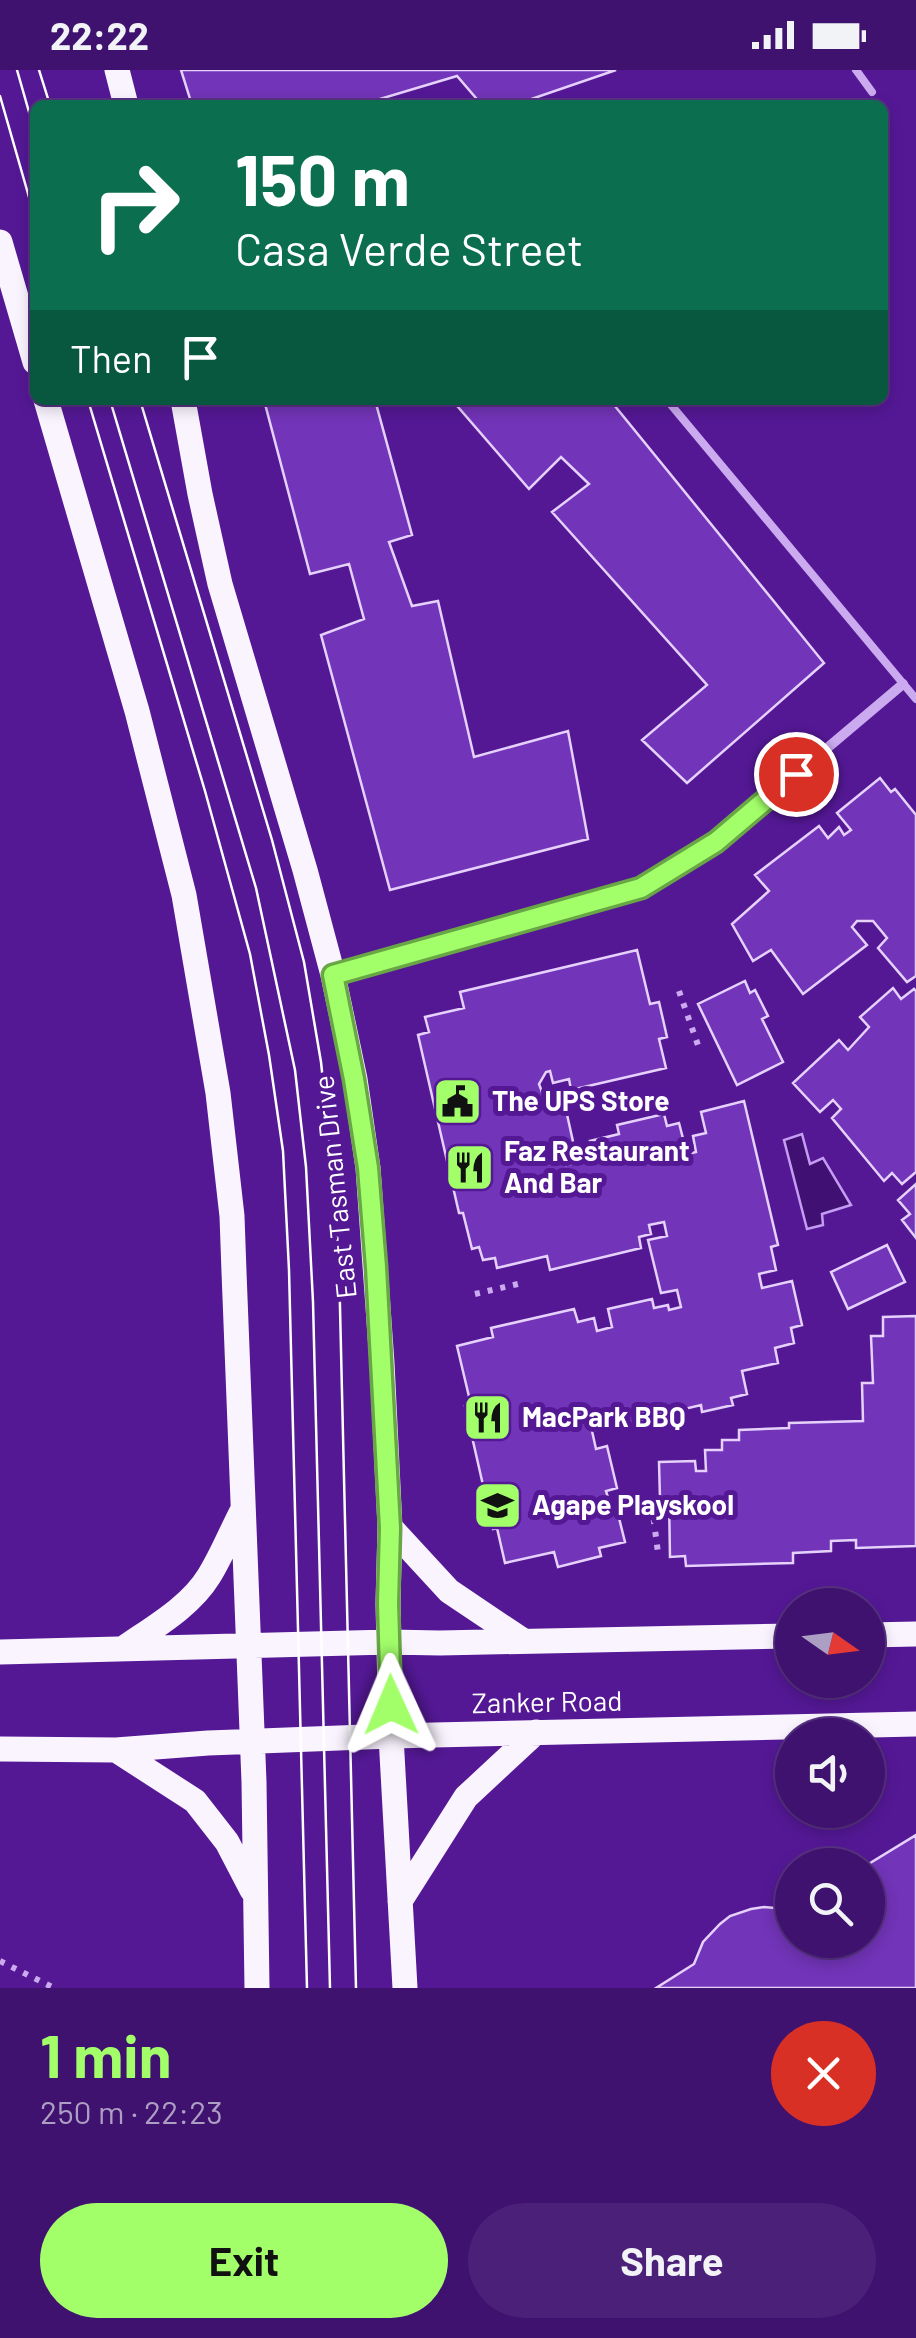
<!DOCTYPE html>
<html lang="en">
<head>
<meta charset="utf-8">
<style>
  :root { --surface:#3f1270; --page:#4a2078; --text:#f1f3f6; --muted:#ad9ec3; --line:#583283; --accent:#a2ff6a }
  body { margin:0; font-family:Barlow,sans-serif; background:var(--page); color:var(--text); height:100vh; display:flex; flex-direction:column; font-size:38px; white-space:nowrap }
  * { box-sizing:border-box; margin:0 }
  p { font-size:32px; color:var(--muted) }
  .icon { flex:none; width:55px; height:55px; fill:none; stroke:currentColor; stroke-width:2; stroke-linecap:round; stroke-linejoin:round }
  .map { position:relative; height:1918px; overflow:hidden }
  .side { display:flex; flex-direction:column; background:var(--surface); flex:1 }
  .side>* { flex:none }
  .banner { position:absolute; left:30px; top:30px; width:858px; height:305px; border-radius:15px; box-shadow:0 5px 15px #0003,0 0 0 2px var(--line); background:#0b6e4f; color:#fff; overflow:hidden }
  .needle { width:65px; rotate:104deg }
  .fabs { position:absolute; left:775px; top:1518px; display:grid; gap:20px }
  .fabs a { display:grid; place-items:center; width:110px; height:110px; border-radius:50%; background:var(--surface); box-shadow:0 5px 15px #0003,0 0 0 2px var(--line); font-size:50px }
  .pin { position:absolute; display:grid; place-items:center; width:85px; height:85px; color:#fff; margin:-42px; border:5px solid #fff; border-radius:50%; box-shadow:0 2px 10px #0007 }
  .me { position:absolute; width:110px; margin:-55px; rotate:359deg; stroke-linejoin:round; filter:drop-shadow(0 0 8px #0008) }
  .turn { display:flex; align-items:center; gap:35px; height:210px; padding:0 40px; font-size:45px }
  .turn .icon { width:130px; height:130px; stroke-width:2.5 }
  .turn b { display:block; font-size:70px; line-height:85px }
  .then { display:flex; align-items:center; height:95px; padding:0 40px; background:#0003; gap:20px; font-size:38px }
  .round { display:grid; place-items:center; flex:none; width:105px; height:105px; border-radius:52px; background:var(--page) }
  .summary { display:flex; align-items:center; justify-content:space-between; height:170px; padding:0 40px }
  h1 { font-size:60px; font-weight:700; line-height:75px; color:var(--accent) }
  .cta { display:flex; gap:20px; margin-top:auto; padding:20px 40px }
  .cta a { flex:1; height:115px; border-radius:60px; background:var(--accent); color:#111; font-size:40px; font-weight:700; line-height:115px; text-align:center }
  .cta a+a { background:var(--page); color:var(--text) }
  .status { display:flex; justify-content:space-between; align-items:center; height:70px; padding:0 50px; background:var(--surface); direction:ltr }
  .status svg { height:28px; fill:currentColor }
  .map>svg:first-child { display:block }
  .water { fill:#401073; stroke:#c49df3; stroke-width:2.5 }
  .building { fill:#7234b8; stroke:#e5d1fb; stroke-width:2.5 }
  .lines { fill:none; stroke-linecap:round; stroke-linejoin:round }
  .path { stroke:#cbaaf0; stroke-width:6; stroke-dasharray:5 8; stroke-linecap:butt }
  .service { stroke:#cbaaf0; stroke-width:8 }
  .minor { stroke:#cbaaf0; stroke-width:10 }
  .primary { stroke:#faf4ff; stroke-width:25 }
  .tram { stroke:#fff; stroke-width:2.5 }
  .route-casing { stroke:#69a645; stroke-width:25 }
  .route { stroke:#a2ff6a; stroke-width:18 }
  .labels { text-anchor:middle; stroke-width:10; stroke-linejoin:round; paint-order:stroke }
  .poi-label { font-size:28px; font-weight:bold; fill:#fff; stroke:#541895; text-anchor:start }
  .street-label { font-size:28px; fill:#fff; stroke:#541895 }
</style>
</head>
<body>
<div class="status"><b>22:22</b><svg viewBox="0 0 49 12"><path d="M0 12V9h3v3zM5 12V6h3v6zM10 12V3h3v9zM15 12V0h3v12zM26 1h20v11H26zM47 4h2v5h-2z"/></svg></div>
<div class="map">
<svg width="916" height="1918" viewBox="0 0 916 1918">
  <rect width="100%" height="100%" fill="#541895"/>
  <path class="water" d="M802 1064 810 1094 823 1088 851 1135 822 1144 823 1155 807 1159 784 1070Z"/>
  <path class="building" d="M181 0H616L514 35H482L457 6 360 35H192Z
    M264 330H375L412 465 389 472 412 536 438 531 474 687 568 661 588 769 390 820 321 565 364 549 349 494 310 504Z
    M452 330H610L824 593 687 713 642 670 707 615 552 442 589 414 561 387 529 419Z
    M880 708 891 722 895 719 916 745V906L907 912 878 878 887 868 873 851H857L852 857 867 875 803 924 771 880 753 891 732 854 769 821 755 805 819 756 828 768 839 757 844 765 851 760 837 743Z
    M637 880 650 934 659 932 667 967 659 969 666 998 571 1020 569 1009 553 1013 550 1001 546 1002 539 1014 547 1035 564 1031 574 1076 555 1080 556 1085 566 1095 577 1092 576 1086 593 1082 590 1071 619 1064 617 1055 664 1044 667 1056 679 1053 687 1084 696 1082 693 1066 706 1063 701 1042 744 1031 778 1175 771 1177 776 1200 759 1204 762 1218 792 1211 802 1255 791 1258 794 1273 775 1278 778 1293 742 1301 747 1324 731 1328 733 1335 702 1342 701 1335 592 1361 596 1379 607 1376 617 1418 606 1421 610 1434 615 1432 625 1472 599 1478 601 1486 558 1497 554 1482 505 1493 497 1458 493 1459 465 1336 471 1335 457 1276 493 1267 491 1258 574 1239 578 1252 594 1248 597 1261 612 1257 608 1239 652 1229 654 1238 668 1235 669 1240 681 1237 677 1220 661 1223 648 1170 667 1166 664 1152 649 1155 651 1164 639 1167 641 1178 550 1200 547 1186 497 1198 495 1188 483 1190 479 1177 472 1179 463 1143H459L418 965 429 962 425 947 464 938 460 922Z
    M745 911 750 923 755 920 768 946 762 949 783 992 737 1015 698 934Z
    M893 918 901 929 914 919 916 921V1102L902 1114 892 1103 884 1111 832 1048 841 1039 833 1030 820 1042 793 1013 839 970 848 980 869 957 860 947Z
    M916 1114V1168L902 1150 910 1144 898 1130Z
    M887 1175 905 1212 848 1239 831 1202Z
    M916 1246V1476L856 1478V1470L831 1471V1481L793 1483V1493L686 1496 685 1486 670 1487 669 1428 660 1429 659 1392 695 1391 696 1401H706L705 1380H722V1370H739V1360L789 1358V1353L863 1351 862 1313H873L871 1266H883V1247Z
    M916 1765V1918H656L694 1894 703 1872 720 1854 730 1846 751 1839 764 1837 786 1839 792 1834V1870H868L867 1795Z"/>
  <g class="lines">
    <path class="path" d="M679 921 700 981
      M475 1224 522 1213
      M652 1436 658 1483
      M0 1891 54 1918"/>
    <path class="service" d="M856 0 872 22
      M667 330 916 629"/>
    <path class="minor" d="M334 904 641 818 716 772 903 614"/>
    <path class="primary" d="M117 0 126 35
      M0 172 35 292
      M46 330 137 641 184 825 218 1023 232 1146 234 1202 254 1712 257 1918
      M183 330 200 424 220 514 305 800 333 905 355 1009 368 1098 382 1293 390 1457 388 1533 391 1666 405 1918
      M390 1457 449 1521 522 1570
      M868 1565 916 1564
      M124 1578C154 1557 190 1537 209 1506 222 1485 231 1462 242 1441
      M0 1582 389 1572 440 1573 792 1566
      M0 1679 116 1680 208 1673 391 1666 916 1654
      M116 1680 195 1731 227 1772 252 1820
      M400 1831 466 1727 536 1662"/>
    <path class="tram" d="M17 0 35 63
      M39 0 50 35
      M0 26 35 148
      M88 330 205 721 250 884 269 985 283 1081 289 1200 307 1918
      M110 330 256 818 295 1000 306 1097 313 1232 330 1918
      M140 330 272 770 304 892 321 992 334 1118 339 1195 356 1918"/>
  </g>
  <g class="lines">
    <defs>
      <path id="route" d="M391 1635 388 1533 390 1458 376 1197 368 1098 354 1009 333 905 641 818 716 772 796 704"/>
    </defs>
    <use href="#route" class="route-casing"/>
    <use href="#route" class="route"/>
  </g>
  <defs>
    <symbol id="civic-square" viewBox="-11 -11 22 22"><rect x="-9" y="-9" width="18" height="18" rx="4" fill="#a2ff6a" stroke="#541895"/><path d="M-.6-6.5H3V-4.5H.6V-3L4-1V1h2V6H-6V1h2V-1L-.6-3ZM-1.2 2.5V6h2.4V2.5Z" fill="#111"/></symbol>
    <symbol id="restaurant-square" viewBox="-11 -11 22 22"><rect x="-9" y="-9" width="18" height="18" rx="4" fill="#a2ff6a" stroke="#541895"/><path d="M-5-6h1v4h1v-4h1v4h1v-4h1v5L-1.5 .5V6h-2V.5L-5-1ZM5-6V6H3V1.5H1.5Q1.5-4 5-6Z" fill="#111"/></symbol>
    <symbol id="school-square" viewBox="-11 -11 22 22"><rect x="-9" y="-9" width="18" height="18" rx="4" fill="#a2ff6a" stroke="#541895"/><path d="M0-5L7-2L0 1L-7-2ZM-4 1L0 2.5L4 1V4Q0 6-4 4Z" fill="#111"/></symbol>
  </defs>
  <g fill-rule="evenodd">
    <use href="#civic-square" x="430" y="1004" width="55" height="55"/>
    <use href="#restaurant-square" x="442" y="1070" width="55" height="55"/>
    <use href="#restaurant-square" x="460" y="1320" width="55" height="55"/>
    <use href="#school-square" x="470" y="1408" width="55" height="55"/>
  </g>
  <g class="labels">
    <g class="poi-label">
      <text x="492" y="1041">The UPS Store</text>
      <text x="504" y="1091">Faz Restaurant<tspan x="504" dy="32">And Bar</tspan></text>
      <text x="522" y="1357">MacPark BBQ</text>
      <text x="532" y="1445">Agape Playskool</text>
    </g>
    <g class="street-label">
      <text transform="translate(335 1117) rotate(-96)" y="10">East Tasman Drive</text>
      <text transform="translate(547 1632) rotate(-1)" y="10">Zanker Road</text>
    </g>
  </g>
</svg>
<div class="fabs">
<a><svg class="needle" viewBox="-14 -14 28 28"><path d="M0-13l5 13h-10z" fill="#e53935"/><path d="M0 13l5-13h-10z" fill="#ad9ec3"/></svg></a>
<a><svg class="icon" aria-label="sound" viewBox="0 0 24 24"><path d="M4 9h4l5-4v14l-5-4H4zM17 9q2 3 0 6"/></svg></a>
<a><svg class="icon" aria-label="search" viewBox="0 0 24 24"><circle cx="10" cy="10" r="6"/><path d="M15 15l6 6"/></svg></a>
</div>
<div class="pin" style="left:796px;top:704px;background:#d93025"><svg class="icon" aria-label="arrive" viewBox="0 0 24 24"><path d="M6 21V4h12l-3 4 3 4H6"/></svg></div>
<svg class="me" style="left:391px;top:1635px" viewBox="-20 -20 40 40"><path d="M0-17L14 15 0 8-14 15z" fill="#a2ff6a" stroke="#fff" stroke-width="4"/></svg>
<div class="banner">
<div class="turn"><svg class="icon" aria-label="right" viewBox="0 0 24 24"><path d="M7 20v-9h11M14 6l5 5-5 5"/></svg><div><b>150 m</b>Casa Verde Street</div></div>
<div class="then">Then<svg class="icon" aria-label="arrive" viewBox="0 0 24 24"><path d="M6 21V4h12l-3 4 3 4H6"/></svg></div>
</div>
</div>
<section class="side">
<div class="summary"><div><h1>1 min</h1><p>250 m · 22:23</p></div><a class="round" style="background:#d93025;color:#fff"><svg class="icon" aria-label="close" viewBox="0 0 24 24"><path d="M6 6l12 12M18 6L6 18"/></svg></a></div>
<div class="cta"><a>Exit</a><a>Share</a></div>
</section>
</body>
</html>
